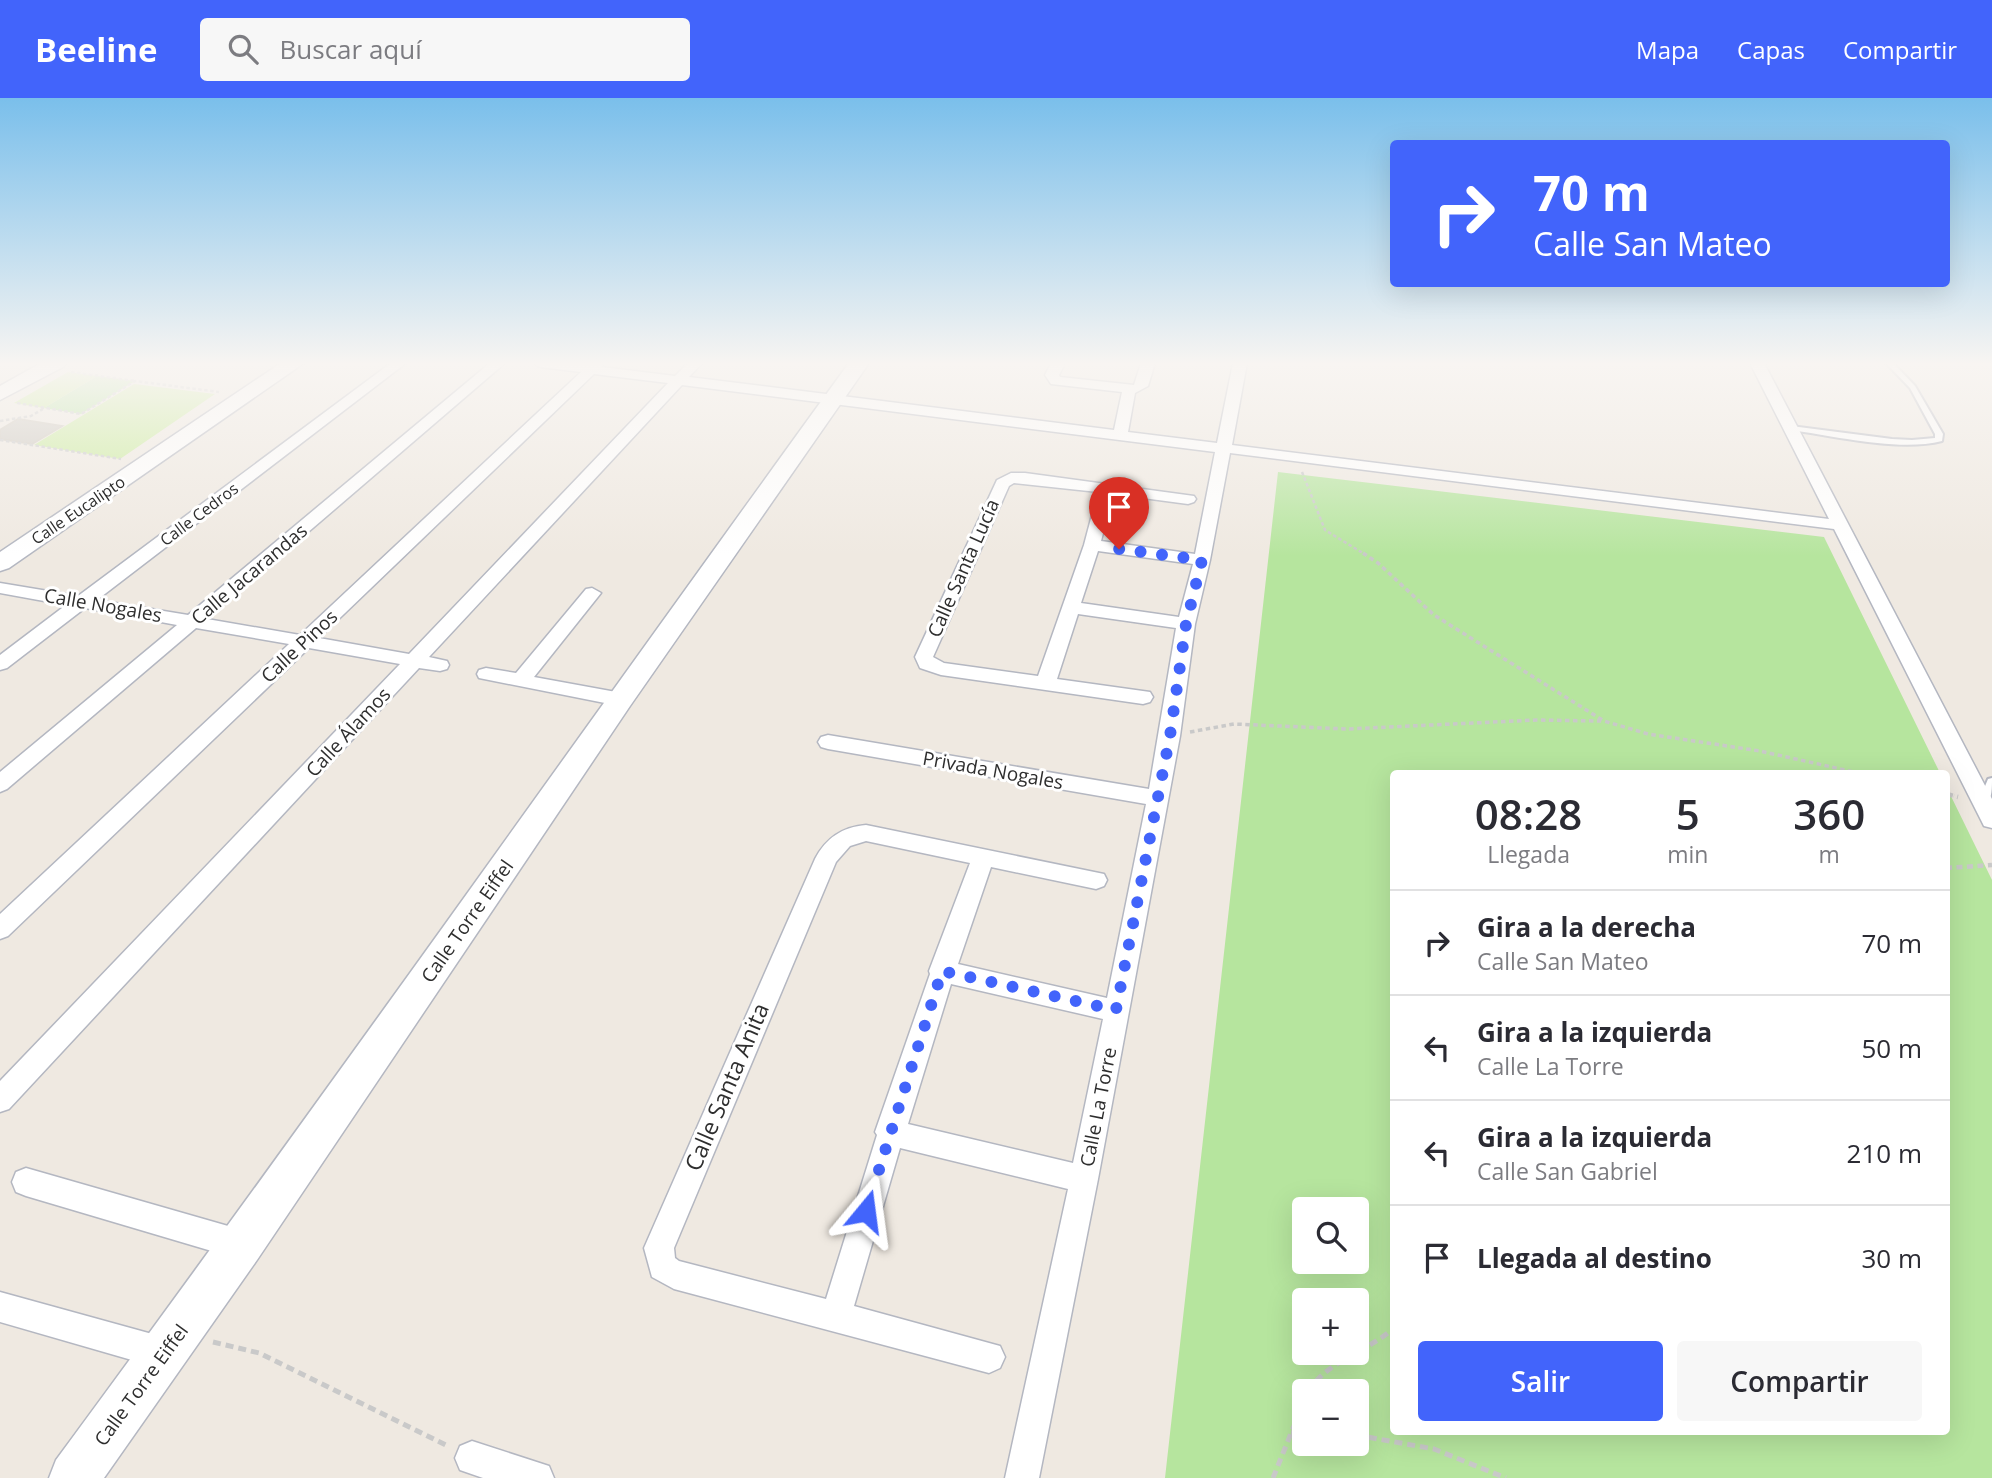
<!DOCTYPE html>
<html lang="es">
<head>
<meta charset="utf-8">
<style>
  :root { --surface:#fff; --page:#f7f7f7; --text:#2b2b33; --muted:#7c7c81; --line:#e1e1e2; --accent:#4264fb }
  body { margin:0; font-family:"Open Sans",sans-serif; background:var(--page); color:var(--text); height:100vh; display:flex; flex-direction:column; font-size:26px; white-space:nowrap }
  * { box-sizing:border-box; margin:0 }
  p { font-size:23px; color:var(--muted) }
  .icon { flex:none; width:38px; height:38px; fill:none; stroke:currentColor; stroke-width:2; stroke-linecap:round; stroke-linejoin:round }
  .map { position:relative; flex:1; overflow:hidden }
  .panel { position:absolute; left:1390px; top:672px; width:560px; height:665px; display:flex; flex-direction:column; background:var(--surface); border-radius:7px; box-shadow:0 7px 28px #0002 }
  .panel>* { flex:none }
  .top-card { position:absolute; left:1390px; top:42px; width:560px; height:147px; border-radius:7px; box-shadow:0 7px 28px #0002; background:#4264fb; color:#fff; overflow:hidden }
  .controls { position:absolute; left:1292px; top:1099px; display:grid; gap:14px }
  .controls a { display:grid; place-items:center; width:77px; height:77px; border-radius:7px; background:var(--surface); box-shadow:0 7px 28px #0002; font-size:35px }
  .pin { position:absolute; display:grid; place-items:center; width:60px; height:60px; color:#fff; margin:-72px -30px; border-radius:50% 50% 50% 0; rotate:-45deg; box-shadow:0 0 7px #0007 }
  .pin .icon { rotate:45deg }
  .me { position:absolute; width:77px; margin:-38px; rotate:16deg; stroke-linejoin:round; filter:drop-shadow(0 0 5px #0008) }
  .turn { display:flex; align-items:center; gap:24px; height:147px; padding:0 28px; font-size:32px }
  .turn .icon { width:91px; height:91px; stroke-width:2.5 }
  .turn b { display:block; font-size:49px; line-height:60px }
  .eta { display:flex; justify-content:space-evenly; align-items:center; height:119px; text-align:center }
  .eta b { font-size:42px; font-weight:600; line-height:49px }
  .button { display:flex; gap:14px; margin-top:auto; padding:14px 28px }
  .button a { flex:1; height:80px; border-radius:7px; background:var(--accent); color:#fff; font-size:28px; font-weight:600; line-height:80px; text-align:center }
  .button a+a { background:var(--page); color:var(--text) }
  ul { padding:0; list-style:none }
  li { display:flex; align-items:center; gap:21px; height:105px; padding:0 28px; border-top:2px solid var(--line) }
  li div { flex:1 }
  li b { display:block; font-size:26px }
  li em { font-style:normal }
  header { display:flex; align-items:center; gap:42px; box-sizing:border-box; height:98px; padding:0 35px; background:var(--accent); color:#fff }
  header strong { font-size:33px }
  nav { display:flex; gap:38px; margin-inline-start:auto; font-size:24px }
  .search { width:490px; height:63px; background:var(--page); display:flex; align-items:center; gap:18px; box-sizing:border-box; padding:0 24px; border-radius:7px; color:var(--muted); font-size:26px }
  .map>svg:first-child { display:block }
  .green { fill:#b6e59e; fill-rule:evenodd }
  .pitch { fill:#c9ec9a }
  .building { fill:#cbc7bf; stroke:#cbc5ba; stroke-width:2 }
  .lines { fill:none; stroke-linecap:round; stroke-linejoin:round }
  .lane-casing { stroke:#b4b7c1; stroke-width:4 }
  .street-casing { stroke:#b4b7c1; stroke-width:3 }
  .secondary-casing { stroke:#b4b7c1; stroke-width:3 }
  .path-far3 { stroke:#c9c9c9; stroke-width:2.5; stroke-dasharray:3.5 2.5; stroke-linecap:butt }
  .path-far2 { stroke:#c9c9c9; stroke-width:3.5; stroke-dasharray:4.5 3.5; stroke-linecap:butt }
  .path-far1 { stroke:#c9c9c9; stroke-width:4.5; stroke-dasharray:6 4.5; stroke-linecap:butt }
  .path { stroke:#c9c9c9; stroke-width:5; stroke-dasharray:8 5; stroke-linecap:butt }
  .lane { fill:#fff; fill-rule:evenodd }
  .street { fill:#fff; fill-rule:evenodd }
  .secondary { fill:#fff; fill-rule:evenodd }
  .route { stroke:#4264fb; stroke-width:12; stroke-dasharray:0 21.6 }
  .labels { text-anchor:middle; stroke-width:6; stroke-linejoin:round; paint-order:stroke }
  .far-street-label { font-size:16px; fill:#2e2e2e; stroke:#fff }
  .street-label { font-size:19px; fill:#2e2e2e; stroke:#fff }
  .near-street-label { font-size:23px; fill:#2e2e2e; stroke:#fff }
</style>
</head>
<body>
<header>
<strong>Beeline</strong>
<div class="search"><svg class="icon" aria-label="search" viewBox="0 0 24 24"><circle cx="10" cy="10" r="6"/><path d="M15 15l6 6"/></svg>Buscar aquí</div>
<nav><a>Mapa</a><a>Capas</a><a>Compartir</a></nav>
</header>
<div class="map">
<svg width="1992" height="1380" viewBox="0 0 1992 1380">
  <rect width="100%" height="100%" fill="#efe9e1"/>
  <path class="green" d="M97 278 135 283 81 316 44 310Z
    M1278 374 1824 439 1940 675 1393 676V1334H1946V688L1992 782V1380H1165ZM1356 1111V1164H1304V1111ZM1304 1202H1356V1255H1304ZM1304 1293H1356V1346H1304Z"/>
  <path class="pitch" d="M68 274 97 278 44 310 14 305Z
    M134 286 215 296 120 361 34 347Z"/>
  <path class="building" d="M18 321 62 328 32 346 0 341V332Z"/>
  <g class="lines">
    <defs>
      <path id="lane" d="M1886 265H1893L1915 288 1943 336 1942 343C1899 354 1835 338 1791 332L1787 330 1791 328 1892 341 1912 342 1935 340V336L1910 290Z
        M1992 680C1992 691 1992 698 1987 708H1979L1978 705 1988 681Z"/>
      <path id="street" d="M391 265H406L97 502 188 517 490 265H505L207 521 300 537 581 274 540 269 533 265H603L602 269 675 278 688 265H702L689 279 1114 332 1122 294 1051 286 1045 277 1051 265H1065L1059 277 1060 279 1134 287 1141 265H1155L1148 288 1135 295 1128 334 1217 345 1233 265H1247L1232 347 1829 421 1750 265H1764L1992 701V730L1984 728 1981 722 1834 431 1230 355 1210 462 1195 526 1180 638 1098 1081 1039 1380H1005L1068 1091 900 1050 854 1208 1000 1248 1005 1259 1000 1270 989 1275 674 1191 652 1179 644 1150 815 761C826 740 842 729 866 727L1104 776 1107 782 1104 788 1096 791 991 769 958 866 1107 900 1146 706 828 651 821 649 818 644 821 639 828 637 1149 691 1176 530 1078 516 1057 581 1150 594 1153 599 1150 604 1143 606 941 577 920 570 915 559 997 382 1011 375H1025L1194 398 1196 401 1194 404 1188 406 1113 396 1101 443 1195 456 1215 354 682 287 429 559 447 563 449 567 447 571 440 573 419 570 9 1011 0 1014V983L400 566 309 550 8 838 0 841V816L289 546 196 530 7 691 0 694V674L177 527 85 510 7 570 0 572V557L66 507 0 495V485L78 498ZM594 276 668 285 409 556 319 540ZM1014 385 1098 394 1084 447 1038 578 944 565 933 559 1009 388ZM1098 453 1193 466 1179 519 1081 505ZM866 743 970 765 929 873 930 876 875 1034 877 1037 826 1201 679 1163 675 1160 674 1150 836 764 850 748ZM951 886 1103 921 1073 1065 908 1026Z
        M592 490 601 495 534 579 627 596 630 601 627 606 620 608 479 580 477 576 479 572 486 570 516 575 586 491Z
        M26 1070 242 1132 252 1137 257 1147 252 1157 242 1162 26 1098 16 1094 12 1084 16 1074Z
        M0 1194 163 1239 174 1244 179 1255 174 1266 163 1271 0 1224Z
        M472 1343 549 1368 554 1380H483L460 1372 455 1360 460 1348Z"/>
      <path id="secondary" d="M41 265H66L63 269 0 302V288Z
        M281 265H304L9 470 0 473V454Z
        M849 265H869L630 608 257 1162 104 1380H49L56 1362C324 999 584 630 849 265Z"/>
    </defs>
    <use href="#lane" class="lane-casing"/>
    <use href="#street" class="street-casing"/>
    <use href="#secondary" class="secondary-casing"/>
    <path class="path-far3" d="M71 274 135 283
      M17 305 81 316 135 283 219 294
      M0 323 31 318 43 311
      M0 342 121 361
      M1302 374 1325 432 1366 457"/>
    <path class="path-far2" d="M1363 455 1378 465 1434 517 1604 623 1648 636 1760 653 1863 676
      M1190 634 1234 626 1347 631 1537 622 1601 623
      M1946 696 1954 698"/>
    <path class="path-far1" d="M1947 696 1958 699
      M1946 770 1992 767"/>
    <path class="path" d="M213 1244 259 1255 448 1348
      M1308 1293C1328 1263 1366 1254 1393 1231
      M1291 1335H1304
      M1356 1337 1434 1351 1506 1380
      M1273 1380 1304 1303"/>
    <use href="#lane" class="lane"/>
    <use href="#street" class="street"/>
    <use href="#secondary" class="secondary"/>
  </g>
  <linearGradient id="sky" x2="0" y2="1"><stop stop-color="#7abfeb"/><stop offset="0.58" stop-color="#f8f5f2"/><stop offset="1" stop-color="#f8f5f2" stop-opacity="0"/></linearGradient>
  <rect width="1992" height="458" fill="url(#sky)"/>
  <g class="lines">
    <path class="route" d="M866 1113 942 873 1116 912 1170 638 1186 526 1202 462 1119 451"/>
  </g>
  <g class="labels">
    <g class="far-street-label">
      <text transform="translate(78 412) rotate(-34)" y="6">Calle Eucalipto</text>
      <text transform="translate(199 416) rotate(-37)" y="6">Calle Cedros</text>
    </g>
    <g class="street-label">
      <text transform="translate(963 470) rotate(-66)" y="7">Calle Santa Lucía</text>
      <text transform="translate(249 476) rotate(-40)" y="7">Calle Jacarandas</text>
      <text transform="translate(103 507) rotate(10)" y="7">Calle Nogales</text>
      <text transform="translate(299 548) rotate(-43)" y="7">Calle Pinos</text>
      <text transform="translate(348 634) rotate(-47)" y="7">Calle Álamos</text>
      <text transform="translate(993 672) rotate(10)" y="7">Privada Nogales</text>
      <text transform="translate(467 823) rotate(-55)" y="7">Calle Torre Eiffel</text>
      <text transform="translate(1098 1009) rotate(-79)" y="7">Calle La Torre</text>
      <text transform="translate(141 1287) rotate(-54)" y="7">Calle Torre Eiffel</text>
    </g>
    <g class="near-street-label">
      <text transform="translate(727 989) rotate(-67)" y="8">Calle Santa Anita</text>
    </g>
  </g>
</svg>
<div class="controls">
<a><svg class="icon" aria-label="search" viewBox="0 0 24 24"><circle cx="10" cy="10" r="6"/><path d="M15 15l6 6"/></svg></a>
<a>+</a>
<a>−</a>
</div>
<div class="pin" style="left:1119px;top:451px;background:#d93025"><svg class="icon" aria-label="arrive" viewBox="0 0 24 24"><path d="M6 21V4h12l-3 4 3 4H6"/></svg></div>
<svg class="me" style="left:866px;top:1113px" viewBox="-20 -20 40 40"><path d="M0-17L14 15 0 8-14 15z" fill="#4264fb" stroke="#fff" stroke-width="4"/></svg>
<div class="top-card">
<div class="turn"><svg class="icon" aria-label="right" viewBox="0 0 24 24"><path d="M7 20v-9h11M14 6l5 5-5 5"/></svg><div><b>70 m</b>Calle San Mateo</div></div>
</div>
<section class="panel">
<div class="eta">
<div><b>08:28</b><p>Llegada</p></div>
<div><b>5</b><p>min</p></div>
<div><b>360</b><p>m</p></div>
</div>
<ul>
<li><svg class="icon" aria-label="right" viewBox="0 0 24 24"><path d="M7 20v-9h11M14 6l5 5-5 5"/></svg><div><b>Gira a la derecha</b><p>Calle San Mateo</p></div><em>70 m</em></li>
<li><svg class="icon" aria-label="left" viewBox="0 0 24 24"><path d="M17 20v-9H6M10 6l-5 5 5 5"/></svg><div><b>Gira a la izquierda</b><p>Calle La Torre</p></div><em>50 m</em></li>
<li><svg class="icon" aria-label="left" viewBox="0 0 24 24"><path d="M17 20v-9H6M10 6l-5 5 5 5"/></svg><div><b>Gira a la izquierda</b><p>Calle San Gabriel</p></div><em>210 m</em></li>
<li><svg class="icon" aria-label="arrive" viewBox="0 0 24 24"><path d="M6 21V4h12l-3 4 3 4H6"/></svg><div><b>Llegada al destino</b></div><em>30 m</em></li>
</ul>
<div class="button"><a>Salir</a><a>Compartir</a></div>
</section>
</div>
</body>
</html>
